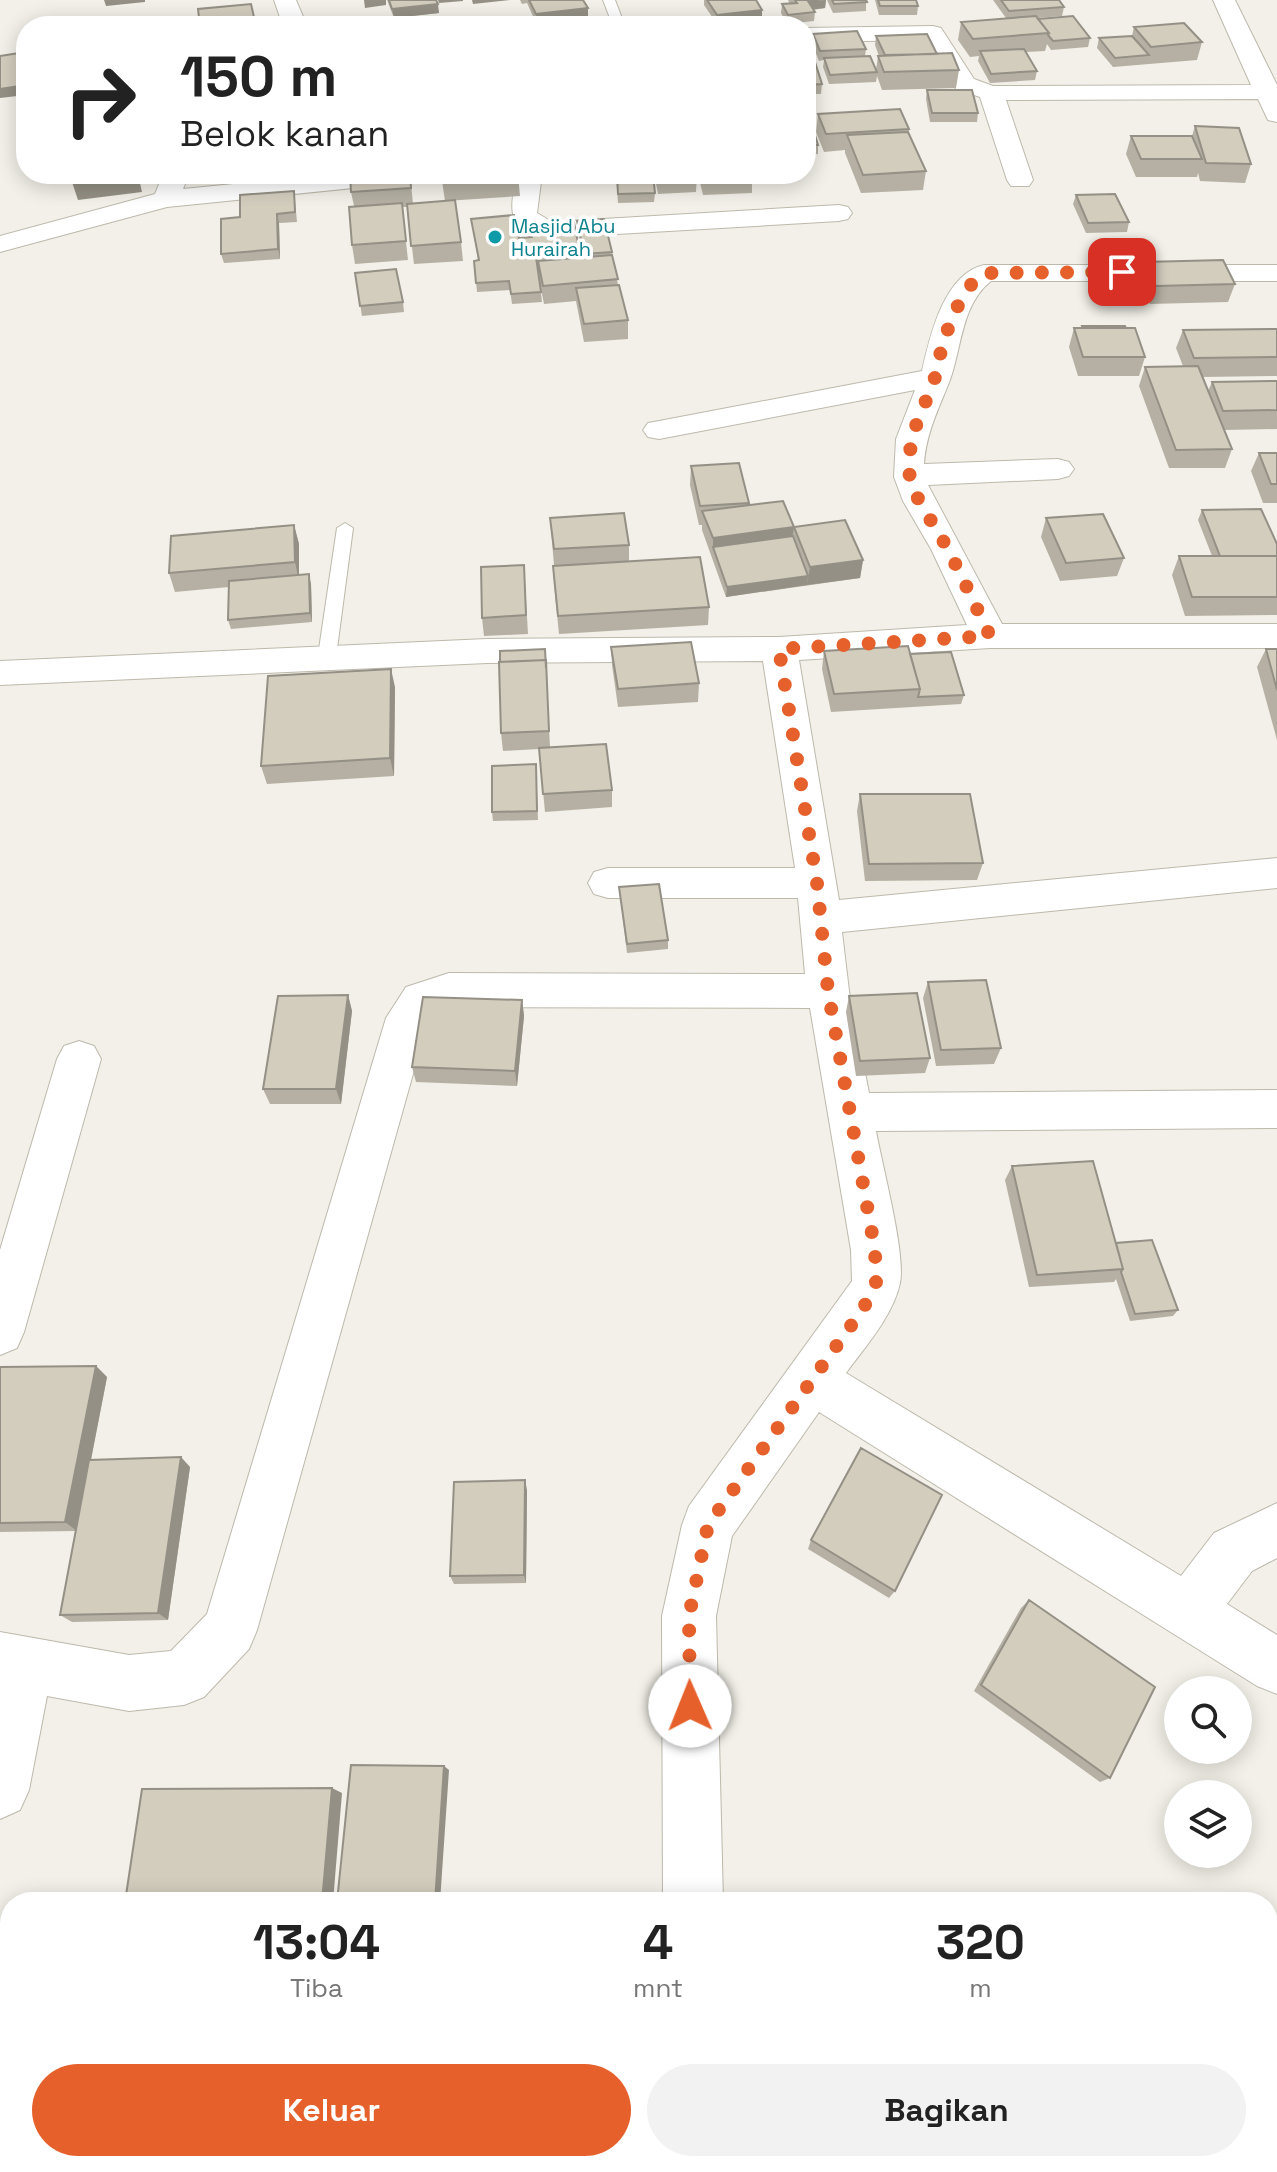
<!DOCTYPE html>
<html lang="id">
<head>
<meta charset="utf-8">
<style>
  :root { --surface:#fff; --page:#f2f2f2; --text:#222; --muted:#767676; --accent:#e6602b }
  body { margin:0; font-family:"Space Grotesk",sans-serif; background:var(--page); color:var(--text); height:100vh; display:flex; flex-direction:column; font-size:30px; white-space:nowrap }
  * { box-sizing:border-box; margin:0 }
  p { font-size:26px; color:var(--muted) }
  .icon { flex:none; width:44px; height:44px; fill:none; stroke:currentColor; stroke-width:2; stroke-linecap:round; stroke-linejoin:round }
  .map { position:relative; flex:1; overflow:hidden }
  .panel { position:absolute; left:0px; top:1892px; width:1278px; height:280px; display:flex; flex-direction:column; background:var(--surface); border-radius:32px 32px 0 0; box-shadow:0 4px 20px #0003 }
  .panel>* { flex:none }
  .guide { position:absolute; left:16px; top:16px; width:800px; height:168px; border-radius:32px; box-shadow:0 4px 20px #0003; background:#fff; color:var(--text); overflow:hidden }
  .fabs { position:absolute; left:1164px; top:1676px; display:grid; gap:16px }
  .fabs a { display:grid; place-items:center; width:88px; height:88px; border-radius:50%; background:var(--surface); box-shadow:0 4px 20px #0003; font-size:40px }
  .pin { position:absolute; display:grid; place-items:center; width:68px; height:68px; color:#fff; margin:-34px; border-radius:16px; box-shadow:0 4px 12px #0006 }
  .me { position:absolute; width:88px; margin:-44px; rotate:359deg; stroke-linejoin:round; filter:drop-shadow(0 0 6px #0008) }
  .turn { display:flex; align-items:center; gap:28px; height:168px; padding:0 32px; font-size:36px }
  .turn .icon { width:104px; height:104px; stroke-width:2.5 }
  .turn b { display:block; font-size:56px; line-height:68px }
  .eta { display:flex; justify-content:space-evenly; align-items:center; height:136px; text-align:center }
  .eta b { font-size:48px; font-weight:700; line-height:56px }
  .primary-button { display:flex; gap:16px; margin-top:auto; padding:16px 32px }
  .primary-button a { flex:1; height:92px; border-radius:48px; background:var(--accent); color:#fff; font-size:32px; font-weight:700; line-height:92px; text-align:center }
  .primary-button a+a { background:var(--page); color:var(--text) }
  .map>svg:first-child { display:block }
  .lines { fill:none; stroke-linecap:round; stroke-linejoin:round }
  .lane-casing { stroke:#bdb9ab; stroke-width:2 }
  .street-casing { stroke:#bdb9ab; stroke-width:2 }
  .lane { fill:#fff; fill-rule:evenodd }
  .street { fill:#fff; fill-rule:evenodd }
  .wall { fill:#b5b0a3 }
  .shaded-wall { fill:#949085 }
  .building { fill:#d3cdbe; stroke:#949085; stroke-width:2 }
  .route { stroke:#e6602b; stroke-width:14; stroke-dasharray:0 25.2 }
  .culture-dot { fill:#0f9aa8; stroke:#fff; stroke-width:3 }
  .labels { text-anchor:middle; stroke-width:7; stroke-linejoin:round; paint-order:stroke }
  .far-culture-label { font-size:20px; fill:#0d838f; stroke:#fff; text-anchor:start }
</style>
</head>
<body>
<div class="map">
<svg width="1277" height="2172" viewBox="0 0 1277 2172">
  <rect width="100%" height="100%" fill="#f2f0e8"/>
  <g class="lines">
    <defs>
      <path id="lane" d="M603 0H615L625 26H613Z
        M345 523 353 528 336 656 327 662 318 656 337 528Z"/>
      <path id="street" d="M274 0H296L307 26H283Z
        M1213 0H1235L1277 85V122L1268 120 1258 99 1006 100 1033 180 1029 186H1011L1007 180 980 97 956 89 926 40 806 42V28L933 26 941 28 974 79 993 86 1251 85Z
        M163 174H189L183 189 335 174H425L421 180 412 182 167 207 0 252V236L155 194Z
        M516 174H542L537 213 552 222 839 205 848 207 852 213 848 219 839 221 548 238C504 227 511 212 516 174Z
        M984 265H1277V281H991C961 305 962 347 950 380 939 408 926 433 924 464L1058 459 1069 462 1074 469 1069 476 1058 479 928 485 1002 624H1277V648H990L799 660 839 900 1277 858V888L842 932 849 991 869 1093 1277 1090V1128L876 1131C882 1165 906 1254 900 1283 893 1316 865 1347 846 1373L1181 1576 1214 1533 1277 1503V1558L1252 1571 1227 1604 1277 1635V1694L1257 1686 1169 1631 819 1412 732 1536 716 1616 723 1902H663L662 1616 682 1525 689 1506 852 1281 851 1250 810 1008 449 1007 436 1011 427 1024 257 1630 249 1649 204 1697 184 1705 129 1711 47 1696 29 1790 20 1810 0 1819V1632L129 1655 171 1651 207 1614 386 1018 406 987 449 973 805 974 798 898H608L594 894 588 883 594 872 608 868H795L763 661 487 663 0 685V661L487 639 779 637 967 625 931 549 903 501 894 477 896 439 915 390 659 439 648 437 643 430 648 423 659 421 922 371C930 336 944 274 984 265Z
        M79 1041 94 1046 101 1059 24 1332 17 1348 0 1355V1250L57 1059 64 1046Z
        M662 2162H728V2172H662Z"/>
    </defs>
    <use href="#lane" class="lane-casing"/>
    <use href="#street" class="street-casing"/>
    <use href="#lane" class="lane"/>
    <use href="#street" class="street"/>
  </g>
  <path class="wall" d="M387 0H436L439 13 394 18Z
    M520 0H583L588 17 536 23 527 3 522 4Z
    M704 0H756L762 10V19L717 24 704 5Z
    M788 0H826L825 8 813 10 815 12 814 21 787 24 781 13 782 4H790Z
    M827 0H866V11L833 13Z
    M875 0H916L918 6 917 15H879Z
    M993 0H1059L1064 7 1062 16 1037 18 1090 38 1088 47 1051 50 1047 44 1045 51 1026 52 1037 71 1035 80 990 83 978 61 979 56 970 57 958 40 961 22 1006 18Z
    M1134 27 1202 42 1197 60 1113 67 1097 48 1099 38 1132 36Z
    M813 34 866 49 865 56 876 70 878 56H879L875 45 876 36 937 54 959 70 956 88 882 90 877 76 876 82 829 84 823 67 824 60 819 61 812 43Z
    M806 59 822 84 821 94H806Z
    M927 90 978 113 977 122H930L926 99Z
    M818 114 909 129V133L926 171 923 190 861 193 845 153V150L824 152 816 132Z
    M806 122 818 145V154L806 155Z
    M1195 126 1251 164 1245 183 1200 181 1198 173 1197 177H1136L1126 154 1131 136H1192Z
    M410 174 413 204 461 242 463 261 414 264 407 207H402L408 260 355 264 352 245 354 206 351 192Z
    M441 174H518L520 196 445 201Z
    M616 174 655 193 654 202 618 203Z
    M654 174H697L696 192 658 194Z
    M698 174H752V193L703 195Z
    M1076 195 1129 222 1127 232 1086 233 1073 204Z
    M295 200 297 222 279 223 280 259 224 263 221 254 240 217Z
    M471 219 519 238 531 237 530 225 579 248V257L536 260 539 276 538 261 583 257 578 230 577 221 612 252 618 285 628 320V339L584 342 576 301 544 304 540 284 542 302 512 304 510 290 477 292 474 261 478 260Z
    M1144 262 1235 284 1228 302 1150 304 1139 280Z
    M1102 271 1141 288 1138 298 1108 299 1100 281Z
    M355 273 403 302 404 312 362 316Z
    M1082 326 1145 357 1139 376H1078L1069 347 1074 328H1082Z
    M1277 329V376L1202 377 1208 391 1212 382 1277 381V429L1224 430 1232 449 1225 468H1169L1139 386 1145 367 1183 366 1176 348 1183 330Z
    M1259 453H1277V503H1263L1251 471Z
    M691 466 749 503V505L794 527 793 536 794 527 863 560 860 578 726 597 702 530V525H699L690 485Z
    M1202 510 1277 544V615L1185 616 1172 575 1179 556H1212L1198 520Z
    M550 518 629 545V561L709 607 708 625 559 634 554 584 553 566 554 565Z
    M1046 518 1124 558 1117 576 1060 581 1041 537Z
    M294 525 299 544V575L311 584 312 622 231 629 228 620 229 587 175 592 169 573Z
    M524 565 528 634 484 636 482 618Z
    M611 647 699 683 698 702 618 707 612 665Z
    M545 649 550 747 612 790V807L545 812 539 749 503 751 501 733Z
    M1266 649H1277V740L1257 667Z
    M824 651 910 654 964 695 961 704 831 712 822 669Z
    M395 687 394 776 267 784 261 766Z
    M536 764 538 820 493 821 492 812Z
    M860 794 983 863 977 880 865 881 857 811Z
    M619 887 668 940V949L627 953Z
    M928 982 1001 1048 994 1064 936 1066 923 998Z
    M348 995 352 1011 341 1104H270L263 1089Z
    M849 996 930 1058 925 1073 856 1076 846 1012Z
    M522 1000 524 1016 517 1086 416 1082 412 1067Z
    M1012 1166 1116 1243 1178 1310 1173 1316 1130 1321 1116 1279 1114 1282 1029 1287 1005 1180Z
    M96 1366 107 1377 91 1460 190 1467 168 1620 72 1622 60 1615 76 1531 0 1532V1367Z
    M527 1490 526 1583 454 1584 450 1576Z
    M811 1540 895 1591 889 1598 808 1549Z
    M1029 1600 1110 1778 1100 1782 974 1691 1021 1608Z"/>
  <path class="shaded-wall" d="M104 0H145V2L106 6Z
    M364 0H386V5L365 8Z
    M438 0H463V1L439 3Z
    M472 0H510L473 4Z
    M826 0 825 8 807 10 808 1Z
    M438 4 439 13 394 18 392 9Z
    M588 8V17L536 23V14Z
    M762 10V19L717 24V15Z
    M26 85V95L0 98V89Z
    M130 174H138L142 192 78 200 72 182Z
    M277 214 279 223 280 259 278 249Z
    M294 525 299 544V581L295 562Z
    M794 527 791 546 713 547V538Z
    M863 560 860 578 807 585 810 567Z
    M309 574 311 584 312 622 310 613Z
    M808 576 807 585 726 597 727 587Z
    M391 669 395 687 394 776 390 758Z
    M348 995 352 1011 341 1104 336 1089Z
    M522 1000 524 1016 517 1086 515 1071Z
    M96 1366 107 1377 77 1531 65 1522Z
    M181 1457 190 1467 168 1620 158 1613Z
    M525 1480 527 1490 526 1583 524 1575Z
    M444 1766 449 1770 440 1902H435Z
    M332 1788 342 1793 333 1902H322Z
    M66 2162H85L83 2172H64Z
    M379 2162H385L384 2172H378Z"/>
  <path class="building" d="M389 0H436L438 4 392 9Z
    M529 0H583L588 8 536 14Z
    M707 0H756L762 10 717 15Z
    M795 0H819L808 1 815 12 788 15 782 4 797 3Z
    M832 0H866L867 2 834 4Z
    M878 0H916L918 6H880Z
    M1001 0H1059L1064 7 1009 11Z
    M251 4 256 26H200L198 9Z
    M1036 16 1049 33 973 39 961 22Z
    M1073 16 1090 38 1053 41 1048 35 1049 33 1038 19Z
    M1184 23 1202 42 1151 47 1134 27Z
    M857 31 866 49 820 51 813 34Z
    M927 34 937 54 885 55 876 36Z
    M1132 36 1149 55 1115 58 1099 38Z
    M1024 49 1037 71 991 74 980 51Z
    M26 52V85L0 89V56Z
    M952 53 959 70 884 72 878 56Z
    M870 56 877 72 830 75 824 58Z
    M806 59H814L822 84 806 85Z
    M927 90H972L978 113H932Z
    M900 109 909 129 826 134 818 114Z
    M806 122H811L818 145H806Z
    M1195 126 1239 128 1251 164 1206 163Z
    M908 132 926 171 863 175 847 135Z
    M1131 136H1192L1202 159H1141Z
    M72 174H130L72 182Z
    M350 174H410L411 188 351 192Z
    M442 174H518L519 177 443 183Z
    M617 174H653L655 193 618 194Z
    M658 174H697L658 176Z
    M703 174H752L753 175 704 177Z
    M294 191 295 212 277 214 278 249 221 254V219L240 217V195Z
    M1115 194 1129 222 1088 223 1076 195Z
    M455 200 461 242 411 246 407 204Z
    M402 203 406 241 352 245 349 207Z
    M514 215 519 238 532 237 530 225 574 222 579 248 534 250V246L533 255 525 257H536L541 292 511 294 509 281 476 283 474 261 479 260 471 219Z
    M604 219 612 252 584 254 577 221Z
    M612 255 618 279 543 286 538 261Z
    M1223 260 1235 284 1156 286 1144 262Z
    M396 269 403 302 360 306 355 273Z
    M1132 270 1141 288 1110 289 1102 271Z
    M619 285 628 320 584 324 576 288Z
    M1082 326H1125L1126 328H1083Z
    M1074 328H1135L1145 357H1083Z
    M1277 329V357L1194 358 1183 330Z
    M1198 366 1232 449 1176 450 1145 367Z
    M1277 381V410L1223 411 1212 382Z
    M1259 453H1277V484H1271Z
    M739 463 749 503 700 506 691 466Z
    M783 501 794 527 713 538 702 511Z
    M1261 509 1277 544V556H1220L1202 510Z
    M624 513 629 545 554 549 550 518Z
    M1103 514 1124 558 1066 563 1046 518Z
    M845 520 863 560 810 567 794 527Z
    M294 525 295 562 169 573 171 536Z
    M793 536 808 576 727 587 713 547Z
    M1179 556H1277V597H1192Z
    M700 557 709 607 558 616 553 566Z
    M524 565 526 615 482 618 481 567Z
    M309 574 310 613 228 620 229 581Z
    M691 642 699 683 618 689 611 647Z
    M908 646 920 689 834 694 824 651Z
    M545 649 546 668V660L500 662V651Z
    M1266 649H1277V690Z
    M951 652 964 695 918 697 920 689 910 654Z
    M546 660 549 731 501 733 499 662Z
    M391 669 390 758 261 766 268 676Z
    M606 744 612 790 543 794 539 748Z
    M536 764 537 811 492 812V766Z
    M860 794H970L983 863 869 864Z
    M659 884 668 940 627 944 619 887Z
    M986 980 1001 1048 941 1050 928 982Z
    M917 993 930 1058 860 1061 849 996Z
    M348 995 336 1089H263L278 996Z
    M423 997 522 1000 515 1071 412 1067Z
    M1093 1161 1123 1269 1037 1275 1012 1166Z
    M1152 1240 1178 1310 1135 1314 1121 1272 1123 1269 1116 1243Z
    M96 1366 65 1522 0 1523V1367Z
    M861 1448 942 1495 895 1591 811 1540Z
    M181 1457 158 1613 60 1615 89 1460Z
    M525 1480 524 1575 450 1576 454 1482Z
    M1029 1600 1155 1687 1110 1778 981 1685Z
    M351 1765 444 1766 435 1902H337Z
    M332 1788 322 1902H125L142 1789Z
    M0 2006 10 2007V2162H66L64 2172H0Z
    M313 2162H379L378 2172H312Z"/>
  <g class="lines">
    <path class="route" d="M690 1706 689 1616 708 1525 863 1309 876 1283 875 1250 828 991 817 883 779 649 990 636C974 603 959 569 941 537 930 518 915 499 910 477 908 468 909 455 911 446 915 417 933 393 938 365 942 340 961 286 984 273L1122 272"/>
  </g>
  <circle class="culture-dot" cx="495" cy="237" r="8"/>
  <g class="labels">
    <g class="far-culture-label">
      <text x="511" y="233">Masjid Abu<tspan x="511" dy="23">Hurairah</tspan></text>
    </g>
  </g>
</svg>
<div class="fabs">
<a><svg class="icon" aria-label="search" viewBox="0 0 24 24"><circle cx="10" cy="10" r="6"/><path d="M15 15l6 6"/></svg></a>
<a><svg class="icon" aria-label="layers" viewBox="0 0 24 24"><path d="M12 4l9 5-9 5-9-5zM3 14l9 5 9-5"/></svg></a>
</div>
<div class="pin" style="left:1122px;top:272px;background:#d93025"><svg class="icon" aria-label="arrive" viewBox="0 0 24 24"><path d="M6 21V4h12l-3 4 3 4H6"/></svg></div>
<svg class="me" style="left:690px;top:1706px" viewBox="-20 -20 40 40"><circle r="19" fill="#fff"/><path d="M0-13L10 11 0 6-10 11z" fill="#e6602b"/></svg>
<div class="guide">
<div class="turn"><svg class="icon" aria-label="right" viewBox="0 0 24 24"><path d="M7 20v-9h11M14 6l5 5-5 5"/></svg><div><b>150 m</b>Belok kanan</div></div>
</div>
<section class="panel">
<div class="eta">
<div><b>13:04</b><p>Tiba</p></div>
<div><b>4</b><p>mnt</p></div>
<div><b>320</b><p>m</p></div>
</div>
<div class="primary-button"><a>Keluar</a><a>Bagikan</a></div>
</section>
</div>
</body>
</html>
